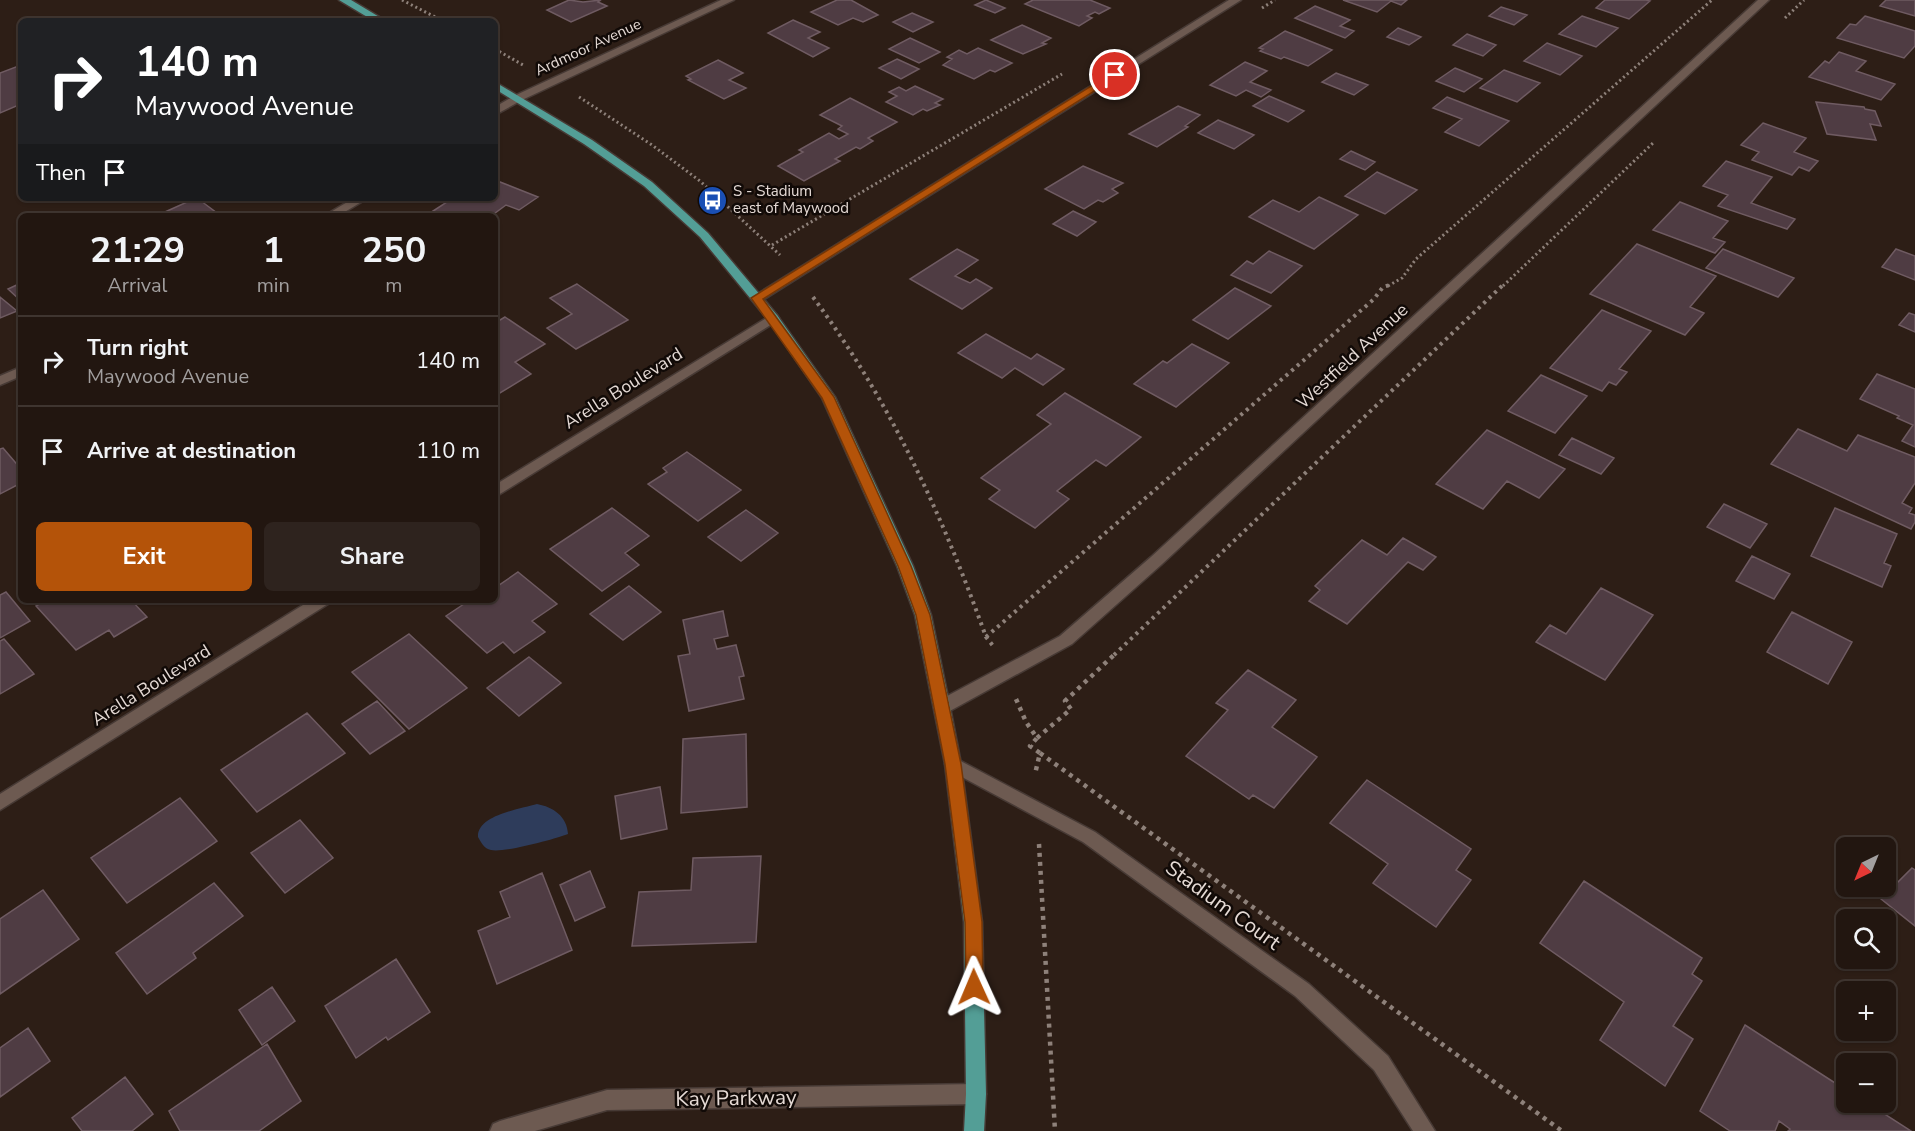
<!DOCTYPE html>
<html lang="en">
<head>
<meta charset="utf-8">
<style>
  :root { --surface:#221610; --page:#2e231e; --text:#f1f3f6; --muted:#a29f9f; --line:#3f3530; --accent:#b45309 }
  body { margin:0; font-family:"Nunito Sans",sans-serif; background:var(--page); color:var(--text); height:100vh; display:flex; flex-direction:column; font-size:22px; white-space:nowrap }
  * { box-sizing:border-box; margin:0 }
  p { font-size:20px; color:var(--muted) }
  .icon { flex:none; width:33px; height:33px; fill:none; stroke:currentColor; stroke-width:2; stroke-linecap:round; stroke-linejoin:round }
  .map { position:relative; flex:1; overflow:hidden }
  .details { position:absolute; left:18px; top:213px; width:480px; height:390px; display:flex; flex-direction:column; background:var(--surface); border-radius:9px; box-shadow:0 2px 4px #0004,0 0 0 2px var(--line) }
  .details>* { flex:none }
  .top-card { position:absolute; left:18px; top:18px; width:480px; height:183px; border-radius:9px; box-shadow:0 2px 4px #0004,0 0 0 2px var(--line); background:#202124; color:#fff; overflow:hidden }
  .needle { width:39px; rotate:223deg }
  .buttons { position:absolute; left:1836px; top:837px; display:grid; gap:12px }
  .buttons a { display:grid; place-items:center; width:60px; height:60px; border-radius:9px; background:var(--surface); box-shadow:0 2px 4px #0004,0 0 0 2px var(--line); font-size:30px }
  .pin { position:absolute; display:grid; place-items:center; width:51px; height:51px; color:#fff; margin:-26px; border:3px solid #fff; border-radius:50%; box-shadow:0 2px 6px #0007 }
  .me { position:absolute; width:66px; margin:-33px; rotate:359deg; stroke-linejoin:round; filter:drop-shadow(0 0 4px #0008) }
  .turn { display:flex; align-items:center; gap:21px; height:126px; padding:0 18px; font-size:27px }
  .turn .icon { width:78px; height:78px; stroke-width:2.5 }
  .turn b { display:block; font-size:42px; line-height:51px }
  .then { display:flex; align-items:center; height:57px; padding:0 18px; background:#0003; gap:12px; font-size:22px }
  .eta { display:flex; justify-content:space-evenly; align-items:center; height:102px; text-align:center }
  .eta b { font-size:36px; font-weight:700; line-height:42px }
  .action { display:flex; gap:12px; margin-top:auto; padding:12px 18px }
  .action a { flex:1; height:69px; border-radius:9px; background:var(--accent); color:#fff; font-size:24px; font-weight:700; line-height:69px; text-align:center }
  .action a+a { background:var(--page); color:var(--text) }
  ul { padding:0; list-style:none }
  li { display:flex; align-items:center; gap:18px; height:90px; padding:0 18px; border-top:2px solid var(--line) }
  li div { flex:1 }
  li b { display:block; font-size:22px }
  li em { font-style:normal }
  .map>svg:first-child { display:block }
  .water { fill:#2e3c5b }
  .building { fill:#4f3c43; stroke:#6f5b62; stroke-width:1.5 }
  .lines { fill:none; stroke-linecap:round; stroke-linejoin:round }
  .minor-casing { stroke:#473a35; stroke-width:3 }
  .major-casing { stroke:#473a35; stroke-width:3 }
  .path-far2 { stroke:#8e817a; stroke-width:3; stroke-dasharray:2 3; stroke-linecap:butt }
  .path-far1 { stroke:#8e817a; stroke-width:4; stroke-dasharray:3 4.5; stroke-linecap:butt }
  .path { stroke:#8e817a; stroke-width:4.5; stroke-dasharray:4 5; stroke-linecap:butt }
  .minor { fill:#6d5a51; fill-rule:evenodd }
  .major { fill:#539e96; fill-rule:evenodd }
  .route { fill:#b45309; stroke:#753606; stroke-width:1.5 }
  .labels { text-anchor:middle; stroke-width:5; stroke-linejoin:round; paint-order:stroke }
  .far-street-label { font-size:15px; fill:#e5dad5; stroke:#110a07 }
  .far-poi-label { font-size:15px; fill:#e5dad5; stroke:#110a07; text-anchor:start }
  .street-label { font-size:18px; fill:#e5dad5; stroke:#110a07 }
  .near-street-label { font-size:21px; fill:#e5dad5; stroke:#110a07 }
</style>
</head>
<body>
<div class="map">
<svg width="1915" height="1131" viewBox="0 0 1915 1131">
  <rect width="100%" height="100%" fill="#2d1e16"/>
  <path class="water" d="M537 804C553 807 567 816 568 834 555 839 504 853 491 850 484 849 481 842 478 837 477 815 520 809 537 804Z"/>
  <path class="building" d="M569 0 583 2 601 0 598 2 607 6 571 22 547 10Z
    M837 0H851L878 15 863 22 853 18 838 25 811 12Z
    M986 0 1005 8 995 13 975 5Z
    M1033 0H1090L1110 8 1099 14 1095 12 1087 16 1092 18 1079 26 1025 4Z
    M1343 0H1407L1401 5 1391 1 1377 12Z
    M1605 0H1646L1650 1 1629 19 1596 8Z
    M1886 0H1915V16L1880 6Z
    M1315 6 1350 20 1340 26 1354 31 1345 38 1295 18Z
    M1501 7 1527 15 1514 25 1489 16Z
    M912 13 933 22 913 32 893 22Z
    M1582 16 1618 28 1596 47 1559 34Z
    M1865 16 1915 31V46L1904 58 1837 38 1850 24 1856 25Z
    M793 20 820 32 808 38 829 48 813 57 768 33Z
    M1022 25 1051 38 1042 43 1046 44 1023 54 991 40Z
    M1398 28 1421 37 1409 45 1387 37Z
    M1285 31 1332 50 1308 66 1284 57 1281 59 1260 51 1263 49 1259 48Z
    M1467 34 1496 45 1483 56 1453 45Z
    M910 38 940 52 919 63 889 49Z
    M1547 43 1582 56 1560 75 1524 61Z
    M978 48 1012 63 995 72 990 70 974 79 943 65 952 59 947 57 959 50 967 54Z
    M1839 52 1866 61 1856 71 1895 84 1881 100 1809 77 1825 61 1829 63Z
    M897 59 919 69 901 79 879 68Z
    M718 60 743 73 729 80 746 88 724 99 688 80 691 79 686 76Z
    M1245 62 1267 71 1250 82 1271 90 1261 97 1246 90 1236 96 1210 85Z
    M21 65V104L0 113V73Z
    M1455 68 1482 79 1464 92 1436 81Z
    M1504 70 1540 83 1517 102 1480 88Z
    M1336 73 1368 85 1354 95 1322 82Z
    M915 86 943 99 935 103 940 105 927 111 923 109 913 115 886 102 897 96 889 92 899 87 906 91Z
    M1269 96 1304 111 1288 122 1253 106Z
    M1447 97 1509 121 1479 146 1445 132 1462 119 1433 108Z
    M850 98 897 122 868 138 873 141 860 149 856 147 835 159 840 161 804 181 778 166 803 152 799 150 829 133 839 139 848 134 838 129 842 126 820 115Z
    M1816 102 1864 107 1865 109 1875 111 1881 126 1870 124 1876 140 1827 134Z
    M1178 106 1200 115 1185 126 1188 127 1157 147 1129 134Z
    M1218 120 1254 135 1234 149 1198 133Z
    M1763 123 1806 138 1794 152 1818 161 1809 171 1799 167 1792 175 1752 160 1759 152 1741 145Z
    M1351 151 1375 162 1365 170 1340 159Z
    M1726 161 1772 177 1751 203 1795 219 1787 229 1718 206 1728 195 1703 186Z
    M1083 166 1123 183 1112 189 1118 193 1103 202 1098 200 1084 209 1045 189Z
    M1377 172 1417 190 1385 214 1345 196Z
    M495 180 538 197 519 210 506 205 491 216H436L430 213 453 198H495Z
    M1319 197 1358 215 1314 249 1249 217 1273 200 1299 212Z
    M197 198 221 216H156L196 198Z
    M1680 202 1728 221 1713 238 1725 242 1715 253 1653 230Z
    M1073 211 1096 222 1077 236 1053 224Z
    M1637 244 1716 276 1690 307 1704 313 1685 335 1590 294Z
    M957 249 978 260 955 276 970 283 976 279 992 288 962 309 910 279Z
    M1723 249 1794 278 1778 297 1706 268Z
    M1896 249 1915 256V280L1882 267Z
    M1269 251 1302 266 1271 293 1231 275 1247 261 1253 264Z
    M21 283V301L8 289Z
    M577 284 628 320 576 349 547 328 572 314 550 298Z
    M1235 288 1271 306 1228 339 1193 320Z
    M0 297 17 311 0 318Z
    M1602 310 1651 331 1619 369 1627 372 1616 385 1609 382 1602 391 1550 368Z
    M1909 313 1915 315V332L1899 325Z
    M505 317 545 344 515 362 531 374 495 396V323Z
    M986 334 1031 359 1037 354 1064 369 1043 385 1015 368 1002 378 958 353Z
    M1192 344 1229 363 1176 407 1134 384 1163 361 1167 363Z
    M1877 374 1915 389V447L1902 441 1913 425 1897 418 1899 416 1860 399Z
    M1541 375 1587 396 1555 433 1508 411Z
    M1065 393 1141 437 1106 466 1096 460 1057 491 1069 499 1035 528 989 499 1000 490 981 478 1051 424 1037 415Z
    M1798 429 1847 451 1858 435 1915 457V483L1902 503 1912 508 1909 513 1915 515V522L1911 529 1771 464Z
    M1487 430 1565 469 1539 498 1507 481 1483 509 1436 484Z
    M1572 438 1614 458 1601 474 1559 455Z
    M3 448 21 469V483L0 494V449Z
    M687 452 741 490 698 521 648 484 667 472 663 468Z
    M1724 504 1767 524 1750 548 1707 527Z
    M612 508 649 536 625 553 639 565 602 591 550 549Z
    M1835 508 1897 534 1884 563 1891 566 1882 587 1811 556Z
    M746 510 778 533 741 561 708 537Z
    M1403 538 1436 557 1423 570 1408 562 1347 624 1309 601 1320 590 1315 586 1362 540 1387 555Z
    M1752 556 1790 574 1774 599 1736 581Z
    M518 572 557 604 532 621 545 632 514 653 503 642 487 653 446 616 470 600H495V588Z
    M629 586 661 612 623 640 590 614Z
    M1601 588 1653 615 1605 680 1536 642 1550 625 1566 634Z
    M6 592 30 621 0 638V595Z
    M46 600H131L147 617 114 637 109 630 76 650 36 606Z
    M723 611 728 636 714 639 717 649 736 645 744 676 739 677 744 699 689 711 678 656 690 654 683 620Z
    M1792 612 1852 642 1828 684 1767 652Z
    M409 634 467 688 409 729 352 672Z
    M4 639 34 674 0 694V641Z
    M529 657 561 683 519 716 487 688Z
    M1248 670 1296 700 1272 727 1317 757 1274 808 1253 795 1249 799 1186 756 1228 710 1216 703Z
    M377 701 405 731 370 754 342 724Z
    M307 713 345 753 257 812 221 770Z
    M746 734 747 807 681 813 683 739Z
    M1367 780 1471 849 1456 870 1471 880 1436 927 1373 883 1388 864 1330 823Z
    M660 787 667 829 621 839 615 796Z
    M180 798 217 841 127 903 91 858Z
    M300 820 333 858 285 893 251 853Z
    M761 856 756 942 632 946 639 892 691 890 693 858Z
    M1912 868 1915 870V926L1881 899Z
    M590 871 605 907 575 921 560 885Z
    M542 873 572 950 497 984 478 931 510 917 500 892Z
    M1584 881 1702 958 1692 974 1702 981 1673 1026 1693 1039 1665 1086 1600 1040 1624 1002 1540 943Z
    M214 883 243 916 193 953 196 958 147 994 116 953Z
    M43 890 79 939 0 994V919Z
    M396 959 430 1012 388 1040 386 1037 356 1058 325 1006Z
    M272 987 295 1021 262 1045 239 1010Z
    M1745 1025 1846 1090V1102H1866L1911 1131H1788L1790 1129 1779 1121 1775 1131H1730L1700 1111Z
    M28 1028 50 1061 0 1097V1048Z
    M267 1044 301 1101 259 1131H180L169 1111Z
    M125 1077 153 1114 132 1131H82L72 1118Z"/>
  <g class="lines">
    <defs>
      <path id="minor" d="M721 0H734L522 100 495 115V107L514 96Z
        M1229 0H1241L761 301H753L751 298Z
        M1758 0H1769L1161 565 1072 644 948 712 942 714 936 712 934 707 936 702 1060 636 1151 557Z
        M354 198H368L338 216H324Z
        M773 314 777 315 779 318 777 321 495 497V485Z
        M21 367V376L0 385V376Z
        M311 600H331L328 604 0 810V794Z
        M953 757 1095 832 1309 984 1388 1056 1435 1131H1413L1374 1070 1295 996 1083 842 947 769 945 764 947 759Z
        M976 1084 983 1087 986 1094 983 1101 976 1104 607 1110 535 1131H490L493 1124 500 1121 607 1090Z"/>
      <path id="major" d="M339 0H351L386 21H374Z
        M495 82 592 140 652 182 708 233 777 315 835 397 913 566 931 615 950 707 961 764 982 922 986 1094 984 1131H964L966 1094 964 922 945 764 915 615 897 566 822 398 769 321 700 237 644 186 584 144 495 89Z"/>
    </defs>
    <use href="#minor" class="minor-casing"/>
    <use href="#major" class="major-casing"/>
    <path class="path-far2" d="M402 0 443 21
      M1262 8 1275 0
      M1785 18 1804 0
      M495 49 523 65
      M579 97 652 145 700 181 780 255
      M772 245 1062 74
      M1388 286 1402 278 1416 259 1712 0
      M1503 286 1653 143"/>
    <path class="path-far1" d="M813 297C891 403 942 514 986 637L994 647
      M986 637 1374 299 1383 287 1393 284
      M1114 655 1504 284"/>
    <path class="path" d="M1016 699 1026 722 1037 738 1030 746 1040 753 1035 774
      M1037 738 1071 709 1065 701 1116 653
      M1040 753 1562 1131
      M1039 844 1055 1131"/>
    <use href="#minor" class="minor"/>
    <use href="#major" class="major"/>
  </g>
  <path class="route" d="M1112 73 1120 75 763 299 834 397 911 566 930 615 961 764 982 922 983 987 981 993 974 995 968 993 966 987 965 922 945 764 916 615 898 566 822 398 751 298Z"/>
  <defs>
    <symbol id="bus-disc" viewBox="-11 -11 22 22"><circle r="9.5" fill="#1a4fb4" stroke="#110a07"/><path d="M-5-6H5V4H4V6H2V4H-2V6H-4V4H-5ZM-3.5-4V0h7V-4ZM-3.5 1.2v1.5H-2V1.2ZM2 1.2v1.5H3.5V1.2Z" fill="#fff"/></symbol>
  </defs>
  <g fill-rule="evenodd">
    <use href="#bus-disc" x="696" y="184" width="33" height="33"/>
  </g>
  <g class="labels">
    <g class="far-street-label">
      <text transform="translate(588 47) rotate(-25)" y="5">Ardmoor Avenue</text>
    </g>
    <g class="far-poi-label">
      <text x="733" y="196">S - Stadium<tspan x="733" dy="17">east of Maywood</tspan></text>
    </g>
    <g class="street-label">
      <text transform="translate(1352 356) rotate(-43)" y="6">Westfield Avenue</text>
      <text transform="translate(623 388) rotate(-32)" y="6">Arella Boulevard</text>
      <text transform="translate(151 685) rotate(-32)" y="6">Arella Boulevard</text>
    </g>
    <g class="near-street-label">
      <text transform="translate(1223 905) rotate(36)" y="7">Stadium Court</text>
      <text transform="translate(736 1098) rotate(-1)" y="7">Kay Parkway</text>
    </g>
  </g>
</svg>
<div class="buttons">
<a><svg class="needle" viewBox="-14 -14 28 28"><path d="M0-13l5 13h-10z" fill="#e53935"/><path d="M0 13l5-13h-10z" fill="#a29f9f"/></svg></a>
<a><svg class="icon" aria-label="search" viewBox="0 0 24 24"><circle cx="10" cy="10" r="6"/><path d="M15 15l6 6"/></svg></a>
<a>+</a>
<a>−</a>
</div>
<div class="pin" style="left:1115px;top:75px;background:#d93025"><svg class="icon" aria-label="arrive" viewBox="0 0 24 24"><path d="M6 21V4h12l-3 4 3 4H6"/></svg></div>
<svg class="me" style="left:974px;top:987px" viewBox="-20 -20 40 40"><path d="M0-17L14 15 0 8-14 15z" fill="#b45309" stroke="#fff" stroke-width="4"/></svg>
<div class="top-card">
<div class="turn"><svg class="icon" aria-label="right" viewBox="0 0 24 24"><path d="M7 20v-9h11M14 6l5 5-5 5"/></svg><div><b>140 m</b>Maywood Avenue</div></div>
<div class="then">Then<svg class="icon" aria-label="arrive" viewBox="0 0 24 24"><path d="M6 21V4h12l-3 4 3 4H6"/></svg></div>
</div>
<section class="details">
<div class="eta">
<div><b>21:29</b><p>Arrival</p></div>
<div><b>1</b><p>min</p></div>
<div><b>250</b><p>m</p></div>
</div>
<ul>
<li><svg class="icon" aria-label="right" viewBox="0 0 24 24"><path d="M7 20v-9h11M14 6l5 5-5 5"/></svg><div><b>Turn right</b><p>Maywood Avenue</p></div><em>140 m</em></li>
<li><svg class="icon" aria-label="arrive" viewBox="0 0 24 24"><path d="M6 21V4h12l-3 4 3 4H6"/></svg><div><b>Arrive at destination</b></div><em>110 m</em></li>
</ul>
<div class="action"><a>Exit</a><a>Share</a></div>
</section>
</div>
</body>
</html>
